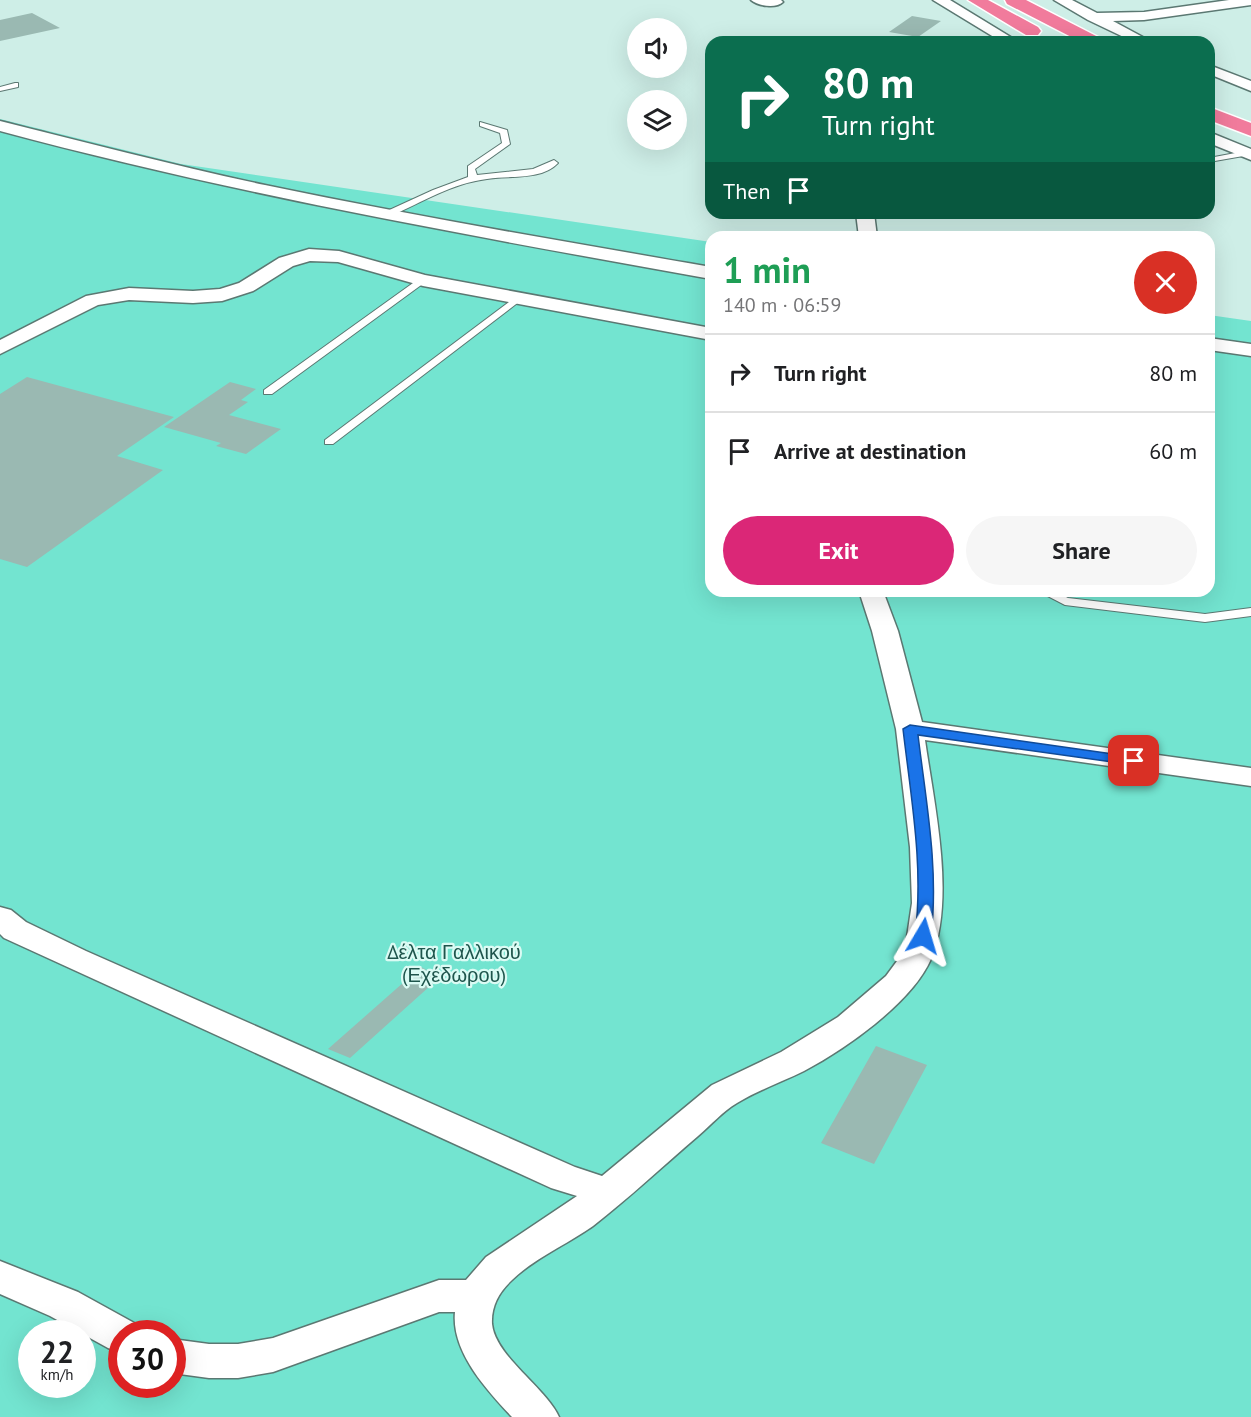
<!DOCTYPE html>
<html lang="en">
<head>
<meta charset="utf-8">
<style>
  :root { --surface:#fff; --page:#f6f6f6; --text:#202124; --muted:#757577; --line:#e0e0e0; --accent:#db2777 }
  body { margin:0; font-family:"PT Sans",sans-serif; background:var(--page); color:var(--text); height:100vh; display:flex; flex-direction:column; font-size:22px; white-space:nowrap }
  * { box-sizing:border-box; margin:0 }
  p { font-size:20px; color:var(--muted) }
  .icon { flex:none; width:33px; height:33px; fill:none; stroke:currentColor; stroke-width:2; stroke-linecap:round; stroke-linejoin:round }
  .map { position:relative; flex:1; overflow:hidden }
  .details { position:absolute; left:705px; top:231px; width:510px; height:366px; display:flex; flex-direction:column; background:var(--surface); border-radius:18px; box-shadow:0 6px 24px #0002 }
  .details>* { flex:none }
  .guide { position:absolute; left:705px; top:36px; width:510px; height:183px; border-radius:18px; box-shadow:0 6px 24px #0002; background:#0b6e4f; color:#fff; overflow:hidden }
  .fabs { position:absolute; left:627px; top:18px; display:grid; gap:12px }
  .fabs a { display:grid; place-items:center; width:60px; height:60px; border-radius:50%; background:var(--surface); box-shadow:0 6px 24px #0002; font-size:30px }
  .speed { position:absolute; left:18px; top:1320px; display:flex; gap:12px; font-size:30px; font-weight:700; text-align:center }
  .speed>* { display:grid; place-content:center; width:78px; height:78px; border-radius:50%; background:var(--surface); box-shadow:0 6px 24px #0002; line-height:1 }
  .speed small { font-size:15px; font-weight:400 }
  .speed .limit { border:9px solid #d22; background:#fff; color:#111 }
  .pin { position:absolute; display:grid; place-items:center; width:51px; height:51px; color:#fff; margin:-26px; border-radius:12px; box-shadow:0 3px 9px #0006 }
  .me { position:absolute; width:66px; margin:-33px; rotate:7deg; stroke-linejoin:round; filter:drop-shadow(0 0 4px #0008) }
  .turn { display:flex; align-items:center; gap:21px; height:126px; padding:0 18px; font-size:27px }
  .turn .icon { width:78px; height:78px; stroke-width:2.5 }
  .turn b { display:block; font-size:42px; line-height:51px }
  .then { display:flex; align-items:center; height:57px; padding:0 18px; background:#0003; gap:12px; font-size:22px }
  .round { display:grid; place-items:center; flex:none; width:63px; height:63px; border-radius:32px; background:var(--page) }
  .head { display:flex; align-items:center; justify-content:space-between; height:102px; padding:0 18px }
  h1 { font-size:36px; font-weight:700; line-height:45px; color:#1e9e55 }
  .cta { display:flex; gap:12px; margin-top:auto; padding:12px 18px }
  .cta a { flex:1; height:69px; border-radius:36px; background:var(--accent); color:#fff; font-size:24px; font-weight:700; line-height:69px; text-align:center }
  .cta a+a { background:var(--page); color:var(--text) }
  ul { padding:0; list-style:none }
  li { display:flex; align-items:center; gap:18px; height:78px; padding:0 18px; border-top:2px solid var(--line) }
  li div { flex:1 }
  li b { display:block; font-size:22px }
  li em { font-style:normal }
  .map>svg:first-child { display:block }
  .green { fill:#73e4d0; fill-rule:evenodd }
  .building { fill:#9ab9b2 }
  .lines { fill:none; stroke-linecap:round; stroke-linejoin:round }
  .service-casing { stroke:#5b7872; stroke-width:2 }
  .minor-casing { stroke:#5b7872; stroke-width:3 }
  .motorway-casing { stroke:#fff; stroke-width:3 }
  .service { fill:#fff; fill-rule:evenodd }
  .minor { fill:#fff; fill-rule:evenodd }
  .motorway { fill:#f17b9c; fill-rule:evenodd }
  .route { fill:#1a73e8; stroke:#114b97; stroke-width:1.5 }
  .labels { text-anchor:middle; stroke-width:4.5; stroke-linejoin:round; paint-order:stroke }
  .park-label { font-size:20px; fill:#1e554c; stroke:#dbfbf4 }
</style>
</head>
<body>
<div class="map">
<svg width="1251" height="1417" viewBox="0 0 1251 1417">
  <rect width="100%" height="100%" fill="#ceeee7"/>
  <path class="green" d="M0 119 181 164 711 242V591H1209V315L1251 321V1417H0ZM32 1334H82V1384H32ZM122 1334H172V1384H122Z"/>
  <path class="building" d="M32 13 60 28 0 41V20Z
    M912 16 941 21 918 37 889 32Z
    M27 377 174 417 117 456 163 470 27 567 0 559V394Z
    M230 382 256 389 241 400 248 402 229 415 281 429 246 454 216 446 221 443 164 427Z
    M421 967 440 977 350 1058 328 1049Z
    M876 1046 927 1065 874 1164 821 1143Z"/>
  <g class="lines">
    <defs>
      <path id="service" d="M15 83H18V87L0 91V87Z
        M480 122 507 130 510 144 475 169 477 175 533 169 554 160 558 163C541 181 509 175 487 179 453 183 422 202 391 216H385V212L433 190 468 177V166L502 143 500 133 480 126Z
        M1246 151 1250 153 1249 155 1209 162V158Z
        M420 278 428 280 272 394H264V390Z
        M517 296 520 297V301L333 444H325V440Z
        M1038 591H1054L1068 598 1205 614 1251 608V616L1205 622 1065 605Z"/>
      <path id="minor" d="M751 0H781L783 2C776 9 758 6 751 0Z
        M933 0H950L1019 42H1002Z
        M1054 0H1072L1097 13 1144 12 1229 0H1251V5L1144 20 1113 21 1152 42H1134L1088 20Z
        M1209 65 1251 81V91L1209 74Z
        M0 121C88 143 176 166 265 185 413 216 562 241 711 267V279C472 236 234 194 0 131Z
        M1209 132 1251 149V160L1209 143Z
        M856 213H874L877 237H859Z
        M309 249 339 251 425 275 711 328V340L423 286 338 262 310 261 293 266 253 291 222 301 193 303 129 300 98 305 0 354V340L86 296 129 288 193 291 220 289 239 283 279 258Z
        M1209 338 1251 344V356L1209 350Z
        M859 591H883L898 631 922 722 1251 768V786L925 740C934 804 956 898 931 959 912 1003 845 1049 804 1071 782 1082 758 1090 737 1103 723 1111 711 1125 698 1136 663 1166 629 1198 593 1226 569 1243 532 1260 512 1280 499 1292 491 1306 492 1324 495 1356 546 1388 559 1417H512C487 1390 451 1352 455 1312H439L273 1372 238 1378H209L172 1373V1339L209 1344H238L273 1338 439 1280H466L486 1257 577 1196 551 1188 4 938 0 934V907L11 910 26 922 86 951 575 1167 602 1176 712 1085 781 1052 838 1017 886 976 900 957 907 937 912 903 910 847 896 729 872 631Z
        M0 1261 78 1292 136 1324 140 1334H122V1353L108 1348 50 1316 0 1294Z"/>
      <path id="motorway" d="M968 0H988L1038 27 1041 31 1038 35H1026Z
        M1005 0H1026L1100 38 1103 42H1081L1007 4Z
        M1209 107 1251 123V136L1209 120Z"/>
    </defs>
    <use href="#service" class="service-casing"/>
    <use href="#minor" class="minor-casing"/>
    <use href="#motorway" class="motorway-casing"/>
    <use href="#service" class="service"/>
    <use href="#minor" class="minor"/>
    <use href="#motorway" class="motorway"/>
  </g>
  <path class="route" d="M910 725 1134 757 1141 761 1134 765 918 735C926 802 939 869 931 936L929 940H917L915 936C924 867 911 798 903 729Z"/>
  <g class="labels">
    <g class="park-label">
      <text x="454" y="959">Δέλτα Γαλλικού<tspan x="454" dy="23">(Εχέδωρου)</tspan></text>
    </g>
  </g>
</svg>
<div class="fabs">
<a><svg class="icon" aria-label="sound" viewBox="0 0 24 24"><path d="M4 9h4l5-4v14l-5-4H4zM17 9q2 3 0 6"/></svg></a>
<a><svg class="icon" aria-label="layers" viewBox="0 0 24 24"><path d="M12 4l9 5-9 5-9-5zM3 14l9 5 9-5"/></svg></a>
</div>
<div class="speed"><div>22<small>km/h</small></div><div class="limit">30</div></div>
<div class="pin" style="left:1134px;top:761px;background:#d93025"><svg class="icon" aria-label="arrive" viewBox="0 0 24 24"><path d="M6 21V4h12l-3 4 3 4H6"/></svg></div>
<svg class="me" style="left:923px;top:936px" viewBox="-20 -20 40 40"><path d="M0-17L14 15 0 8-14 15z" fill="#1a73e8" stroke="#fff" stroke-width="4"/></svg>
<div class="guide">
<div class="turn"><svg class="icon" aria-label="right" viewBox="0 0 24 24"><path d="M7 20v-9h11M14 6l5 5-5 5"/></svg><div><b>80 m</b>Turn right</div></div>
<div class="then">Then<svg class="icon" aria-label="arrive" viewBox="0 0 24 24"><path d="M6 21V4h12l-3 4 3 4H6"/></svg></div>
</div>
<section class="details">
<div class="head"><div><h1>1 min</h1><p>140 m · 06:59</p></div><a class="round" style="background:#d93025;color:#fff"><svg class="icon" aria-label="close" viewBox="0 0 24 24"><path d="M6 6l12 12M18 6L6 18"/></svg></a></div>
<ul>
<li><svg class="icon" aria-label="right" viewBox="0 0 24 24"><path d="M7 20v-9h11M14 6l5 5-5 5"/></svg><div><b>Turn right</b></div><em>80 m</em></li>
<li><svg class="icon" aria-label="arrive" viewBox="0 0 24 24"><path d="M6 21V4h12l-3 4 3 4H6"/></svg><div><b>Arrive at destination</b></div><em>60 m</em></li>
</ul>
<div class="cta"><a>Exit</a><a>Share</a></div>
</section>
</div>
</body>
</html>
